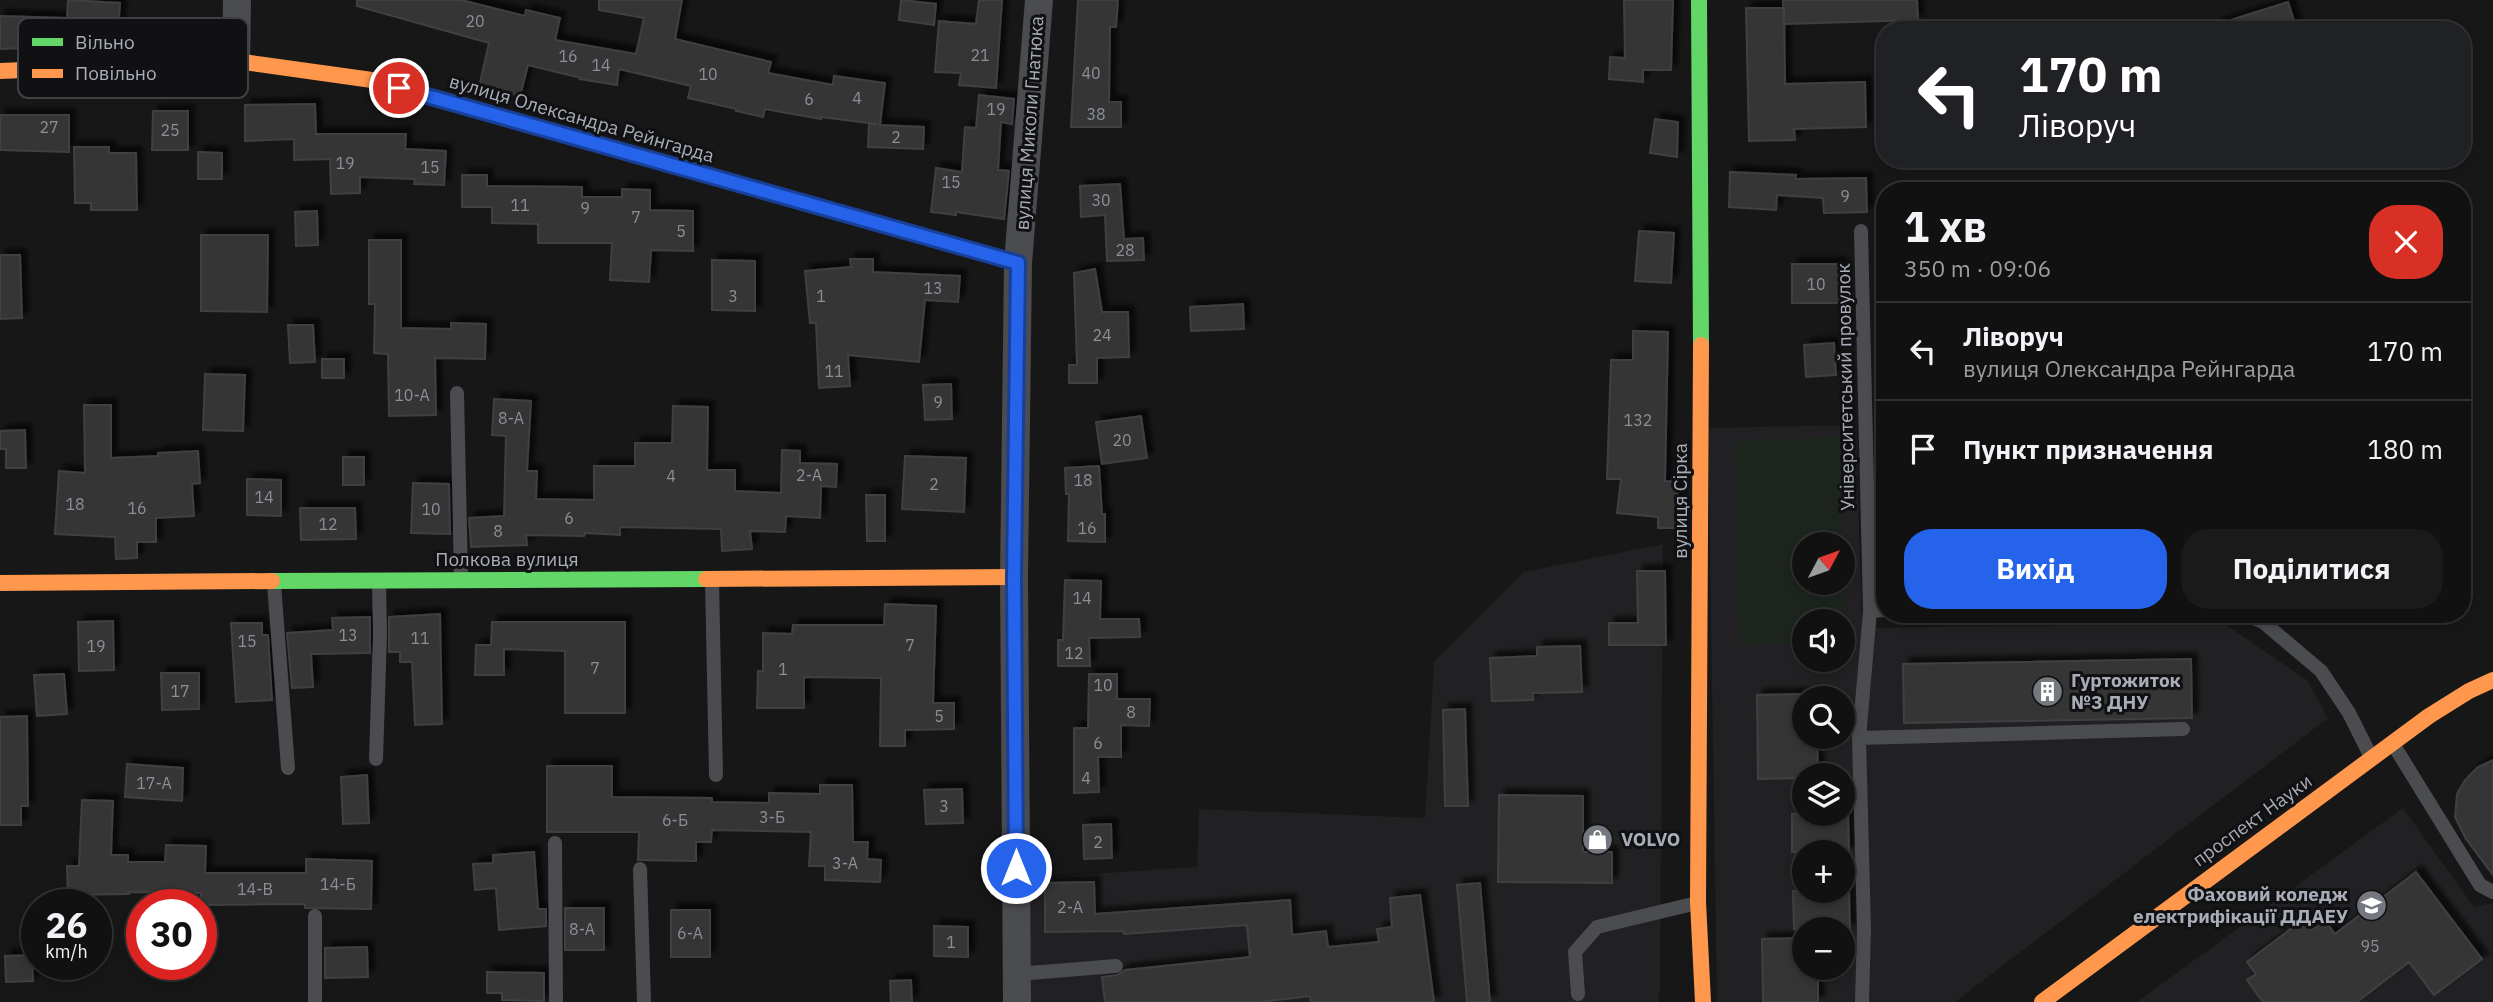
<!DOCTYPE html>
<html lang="uk">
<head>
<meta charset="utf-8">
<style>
  :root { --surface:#111; --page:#1a1a1a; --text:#f1f3f6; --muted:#9c9d9f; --line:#303131; --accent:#2563eb }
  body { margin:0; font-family:"IBM Plex Sans",sans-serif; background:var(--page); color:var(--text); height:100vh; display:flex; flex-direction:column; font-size:26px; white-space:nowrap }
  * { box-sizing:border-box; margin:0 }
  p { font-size:23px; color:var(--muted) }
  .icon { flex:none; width:38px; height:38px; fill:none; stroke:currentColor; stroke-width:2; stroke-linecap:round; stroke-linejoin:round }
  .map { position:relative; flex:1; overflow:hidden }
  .panel { position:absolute; left:1876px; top:182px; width:595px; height:441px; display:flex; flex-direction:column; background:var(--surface); border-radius:28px; box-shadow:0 4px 10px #0003,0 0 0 2px var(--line) }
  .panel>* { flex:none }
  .banner { position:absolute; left:1876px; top:21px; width:595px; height:147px; border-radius:28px; box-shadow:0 4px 10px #0003,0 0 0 2px var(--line); background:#202124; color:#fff; overflow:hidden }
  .needle { width:46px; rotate:49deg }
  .tools { position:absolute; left:1792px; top:532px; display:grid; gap:14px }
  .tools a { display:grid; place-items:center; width:63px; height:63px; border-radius:50%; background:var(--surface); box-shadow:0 4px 10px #0003,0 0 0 2px var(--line); font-size:35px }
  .speed { position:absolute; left:21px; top:889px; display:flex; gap:14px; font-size:35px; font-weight:700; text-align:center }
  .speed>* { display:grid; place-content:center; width:91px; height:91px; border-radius:50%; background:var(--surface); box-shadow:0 4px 10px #0003,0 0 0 2px var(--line); line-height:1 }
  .speed small { font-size:18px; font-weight:400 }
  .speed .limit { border:10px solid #d22; background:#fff; color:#111 }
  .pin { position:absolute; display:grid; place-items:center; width:60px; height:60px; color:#fff; margin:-30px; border:4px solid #fff; border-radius:50%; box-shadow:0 2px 7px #0007 }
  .me { position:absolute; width:77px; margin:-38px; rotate:0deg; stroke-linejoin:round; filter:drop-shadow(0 0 5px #0008) }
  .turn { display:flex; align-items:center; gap:24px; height:147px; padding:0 28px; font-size:32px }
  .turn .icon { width:91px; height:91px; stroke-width:2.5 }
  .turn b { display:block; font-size:49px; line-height:60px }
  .round { display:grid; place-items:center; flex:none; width:74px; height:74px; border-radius:28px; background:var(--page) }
  .summary { display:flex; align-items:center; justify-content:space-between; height:119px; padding:0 28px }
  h1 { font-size:42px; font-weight:700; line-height:52px }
  .action { display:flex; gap:14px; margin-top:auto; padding:14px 28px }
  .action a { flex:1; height:80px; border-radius:28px; background:var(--accent); color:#fff; font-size:28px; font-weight:700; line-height:80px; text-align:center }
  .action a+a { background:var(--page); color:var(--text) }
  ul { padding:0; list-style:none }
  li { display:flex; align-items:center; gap:21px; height:98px; padding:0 28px; border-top:2px solid var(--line) }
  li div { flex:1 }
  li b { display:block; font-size:26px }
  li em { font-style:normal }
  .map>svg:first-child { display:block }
  .built { fill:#212123; fill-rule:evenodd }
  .green { fill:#1d241e }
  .building { fill:#353536; stroke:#3f4043; stroke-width:2; filter:url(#shadow) }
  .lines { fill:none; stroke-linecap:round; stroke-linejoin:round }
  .lane { stroke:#4b4c50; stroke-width:14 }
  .street { stroke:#4b4c50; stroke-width:28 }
  .fast { stroke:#63d668; stroke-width:16 }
  .slow { stroke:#ff974d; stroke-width:16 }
  .route-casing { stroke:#184099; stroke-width:18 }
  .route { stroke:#2563eb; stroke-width:12 }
  .labels { text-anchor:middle; stroke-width:6; stroke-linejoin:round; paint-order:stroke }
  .number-label { font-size:16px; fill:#8b8f98 }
  .street-label { font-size:19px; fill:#a8adb8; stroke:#111113 }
  .poi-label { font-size:19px; font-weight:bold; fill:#a8adb8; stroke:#111113; text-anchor:start }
  .key { fill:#111113; stroke:#3e4045; stroke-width:2 }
  .key-label { font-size:19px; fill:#a8adb8 }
</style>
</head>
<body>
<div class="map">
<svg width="2493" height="1002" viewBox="0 0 2493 1002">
  <defs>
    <filter id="shadow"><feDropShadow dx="6" dy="-6" stdDeviation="2" flood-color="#0009"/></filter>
  </defs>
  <rect width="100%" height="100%" fill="#171717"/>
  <path class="built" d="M1856 425 1862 628 2223 623 2307 680 2328 718 1955 1002H1717L1708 428ZM1804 544H1843V583H1804ZM1804 621H1843V660H1804ZM1804 698H1843V737H1804ZM1804 775H1843V814H1804ZM1804 852H1843V891H1804ZM1804 929H1843V968H1804Z
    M1663 544 1660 989 1658 1002H1029V878L1197 867 1199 809 1425 818 1434 662 1524 572Z
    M2403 808 2474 907 2493 903V1002H2137Z"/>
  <path class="green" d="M1839 437 1843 544H1804V583H1843V551L1846 643H1843V621H1804V644L1740 646 1733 441Z"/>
  <path class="building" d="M68 0 120 3 117 44 0 49V16L67 18Z
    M357 0H461L525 16 526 10 560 18 555 40 636 54 644 18 599 10V0H682L675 39 771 62 768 73 833 85 834 76 885 83 880 125 924 127 923 149 868 147 869 124H877L821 117V119L765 109 763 117 736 111V109L688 98 691 86 619 69 617 85 580 79 581 78 528 65 520 96 479 87 489 43 357 6Z
    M901 0 936 4 934 25 899 20Z
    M979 0H1002L996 88 959 85 961 73 935 72 939 21 976 24Z
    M1078 0H1118L1116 27H1110L1109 102H1121V127H1071Z
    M1624 0H1673L1671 70H1643V82L1609 79 1610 57 1625 58Z
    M1783 0H1917L1918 20 1784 24Z
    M2288 2 2297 30H2216L2215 25Z
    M1746 8H1784L1785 84 1865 82 1866 127 1794 129 1795 140 1749 141Z
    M979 95 1014 99 1012 124 1001 122 998 170 1009 171 1004 219 956 212V215L931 212 936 168 962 172 965 127 976 128Z
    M315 104 316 134H406L405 149 446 151 444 185 414 184 415 179 360 177V193L331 194 330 159 294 160V139L245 141V105Z
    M153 111H188V150H152Z
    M0 115H69V152L0 150Z
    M1655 119 1678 122 1677 157 1650 153Z
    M74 147H109V153H136L137 210H91V203H75Z
    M198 152 222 153V179H198Z
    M1730 172 1796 175 1795 179 1866 178 1867 212 1824 213 1823 198 1777 195 1776 210 1729 207Z
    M462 175H487V186L582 187V197H622V189L650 190V210L693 211V251L651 250 649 282 610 280 612 243H538V224L492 223V207H462Z
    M1120 184 1124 239 1143 238 1144 260 1107 261 1105 215 1081 217 1080 186Z
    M317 211 318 245 296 246 295 212Z
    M1639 231 1674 233 1671 283 1635 281Z
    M201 235H268L267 312 201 311Z
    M369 240H401V328L451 329V323L486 324 485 359 435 358 436 415 389 416 388 354 374 353 375 304H369Z
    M0 255H20L22 318 0 319Z
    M850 259H873V272L960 276 958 302 925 300 919 362 848 355 850 386 819 388 816 323H810L805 271 851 267Z
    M712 260 755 261V311L712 310Z
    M1792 264H1840V303H1792Z
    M1095 269 1102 312H1128L1129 357 1097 358V383H1069V365H1077L1074 273Z
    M1243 304 1244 329 1191 331 1190 307Z
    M288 325H313L315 362 290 363Z
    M1633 331 1668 332 1665 481 1678 482V528H1658V517L1617 513 1621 479H1607L1611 360H1633Z
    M1834 343 1836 375 1806 377 1804 345Z
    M322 359H344V378H322Z
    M205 374 245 375 243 431 203 430Z
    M951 384 952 419 925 420 923 385Z
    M494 399 531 401 527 471H537L536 499 594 500V466H635V443H672L673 406 708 407 707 470H735V491L781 493 782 450 800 451V463L837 464 836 487 821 486 820 518 786 516 785 532 750 531 752 549 722 551 721 529 620 527V535L585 533 584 536 526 535 527 545 471 547 469 518 504 516 506 436 492 435Z
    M84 405H111V458L158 456V453L198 451 200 483 192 484 194 516 156 518V542H137V558L116 559 115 537 55 534 59 471 85 473Z
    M1141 416 1147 458 1102 464 1096 422Z
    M25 430 26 468H6V449H0V431Z
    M905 456 966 458 964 512 902 509Z
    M343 457H364V485H343Z
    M1099 466 1102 514H1105V542L1068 541 1069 494H1066L1065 468Z
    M247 479 281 480V516L247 515Z
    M413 483 449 484 450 534 411 533Z
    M866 495H885V541H867Z
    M300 508H355L356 539 301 540Z
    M1637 571H1665L1666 645H1609V623H1638Z
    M1065 580 1101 581 1100 619H1139L1140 637 1089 638 1090 666H1058V640H1063Z
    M885 604 936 606 933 703H954V729L905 730V746H880L881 678 804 677V708H757L758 671H763V633L792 634 793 625H884Z
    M440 614 442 724 415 725 412 662H400V652H389V617Z
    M370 617V653L311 654 313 687 292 688 287 633 333 630 332 618Z
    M113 621 114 670 79 671 78 622Z
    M492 622H625V713H565V651L504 649V675H475L476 645H491Z
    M231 623H262V635H268L272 700 236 702Z
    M1580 646 1582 692 1533 693V700L1492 701 1490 658 1537 656V647Z
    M2191 659 2192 718 1904 723 1903 664Z
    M161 673H199V709L162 710Z
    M64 674 67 714 37 716 34 675Z
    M1089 674H1117V699H1150L1149 726 1121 725V757H1098L1099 792 1074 793V728H1088Z
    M1804 694V737H1817L1818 775H1804V778L1758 779 1757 695Z
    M1465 709 1468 806H1445L1443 710Z
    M27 716 28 806H21V825H0V717Z
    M2493 760V875L2466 839 2455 817 2457 794 2465 780 2478 767Z
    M127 764 183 768 182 801 125 797Z
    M547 766H612V797L712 798V802L769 803V793L820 794V785H852L853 842H868L867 859 881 860 880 882 825 880V866H809L811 832 712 830 711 842H696V861L638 860 639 832H547Z
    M367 775 369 823 343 824 341 777Z
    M962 789 963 823 926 824 924 790Z
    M1499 795 1583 796V852H1612V883L1498 882Z
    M82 800 113 801 111 855H128V862H165L166 845 206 846 205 873H306V859L372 861 371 909 305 908V904L201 905V893L128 892 129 894 68 895 67 866H79Z
    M1792 814H1848L1849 852H1792Z
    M1111 824 1112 858 1084 859 1083 825Z
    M534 852 538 909H546V926L499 930 496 888 475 890 473 864 493 863V855Z
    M2416 872 2482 959 2434 995 2409 962 2357 1002H2263L2247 980 2256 974 2247 962 2305 918 2314 929 2325 921 2335 934Z
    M1094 882 1095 914 1290 900 1292 935 1326 931 1328 947 1379 942 1377 929 1392 927 1390 898 1420 895 1434 1002H1311L1310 996 1260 1002H1105L1102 977 1117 975 1125 970 1250 957 1247 925 1124 934 1123 931 1045 932V883Z
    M1480 883 1490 1002H1467L1457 885Z
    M1793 891H1849L1850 929H1794Z
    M565 908H604V950H565Z
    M671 910H710V957H671Z
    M934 926 968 927V957L934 956Z
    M1804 938V968H1818V1002H1763L1762 939Z
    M367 947 368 977 325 978V948Z
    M32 955 33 981 6 982 5 956Z
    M487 972 544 973V1001L502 1000V993H487Z
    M911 980 912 1002H891L890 981Z"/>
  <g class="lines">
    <path class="lane" d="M1861 231 1870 611 1885 610
      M457 393 461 577
      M712 580 716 775
      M274 584 288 768
      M2245 614 2263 622 2321 671 2349 713 2371 757
      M1859 738 1870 611
      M2393 744 2480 885 2493 892
      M376 759 380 634 379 582
      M555 843 556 1002
      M640 869 644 1002
      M315 916V1002
      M1017 974 1116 966
      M1578 994 1575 952 1597 927 1697 903
      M1862 1002 1864 929 1859 738 2183 729"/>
    <path class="street" d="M236 61 237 0
      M1017 1002 1014 577 1018 263 1039 0"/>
    <path class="fast" d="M1699 0 1701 345
      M573 137 1018 263
      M272 581 706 579"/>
    <path class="slow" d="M0 71 236 61 372 80 573 137
      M1701 345 1698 902 1703 1002
      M706 579 1014 577
      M0 583 272 581
      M2042 1002 2429 716 2469 691 2493 680"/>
  </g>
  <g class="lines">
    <defs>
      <path id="route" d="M399 88 1018 263 1014 577 1016 868"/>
    </defs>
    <use href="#route" class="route-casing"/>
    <use href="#route" class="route"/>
  </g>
  <defs>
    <symbol id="building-disc" viewBox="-11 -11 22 22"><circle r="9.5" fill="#757880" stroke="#111113"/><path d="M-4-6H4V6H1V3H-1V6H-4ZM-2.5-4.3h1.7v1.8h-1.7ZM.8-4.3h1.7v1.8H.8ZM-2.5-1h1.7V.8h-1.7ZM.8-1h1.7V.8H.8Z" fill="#fff"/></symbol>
    <symbol id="shop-disc" viewBox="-11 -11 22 22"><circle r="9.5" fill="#757880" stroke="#111113"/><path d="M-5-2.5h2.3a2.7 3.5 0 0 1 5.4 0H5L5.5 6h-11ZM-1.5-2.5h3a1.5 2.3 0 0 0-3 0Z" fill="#fff"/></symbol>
    <symbol id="university-disc" viewBox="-11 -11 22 22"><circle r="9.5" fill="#757880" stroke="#111113"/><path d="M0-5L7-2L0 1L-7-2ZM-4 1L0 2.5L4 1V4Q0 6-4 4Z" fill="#fff"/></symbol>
  </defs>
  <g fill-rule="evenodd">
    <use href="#building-disc" x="2030" y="674" width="35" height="35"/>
    <use href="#shop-disc" x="1580" y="822" width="35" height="35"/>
    <use href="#university-disc" x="2354" y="888" width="35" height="35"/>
  </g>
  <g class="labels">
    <g class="number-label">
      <text x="475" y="27">20</text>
      <text x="980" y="61">21</text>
      <text x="568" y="62">16</text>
      <text x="601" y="71">14</text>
      <text x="1091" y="79">40</text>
      <text x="708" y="80">10</text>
      <text x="857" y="104">4</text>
      <text x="809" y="105">6</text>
      <text x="996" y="115">19</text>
      <text x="1096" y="120">38</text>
      <text x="49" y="133">27</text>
      <text x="170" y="136">25</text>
      <text x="896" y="143">2</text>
      <text x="345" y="169">19</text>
      <text x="430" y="173">15</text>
      <text x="951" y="188">15</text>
      <text x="1845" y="202">9</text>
      <text x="1101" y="206">30</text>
      <text x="520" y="211">11</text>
      <text x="585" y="214">9</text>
      <text x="636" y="223">7</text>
      <text x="681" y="237">5</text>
      <text x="1125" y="256">28</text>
      <text x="1816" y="290">10</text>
      <text x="933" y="294">13</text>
      <text x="733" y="302">3</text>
      <text x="821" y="302">1</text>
      <text x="1102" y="341">24</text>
      <text x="834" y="377">11</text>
      <text x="412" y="401">10-А</text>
      <text x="938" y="408">9</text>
      <text x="511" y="424">8-А</text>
      <text x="1638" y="426">132</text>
      <text x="1122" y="446">20</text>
      <text x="809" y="481">2-А</text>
      <text x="671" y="482">4</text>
      <text x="1083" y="486">18</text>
      <text x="934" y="490">2</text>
      <text x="264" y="503">14</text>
      <text x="75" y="510">18</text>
      <text x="137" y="514">16</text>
      <text x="431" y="515">10</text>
      <text x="569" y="524">6</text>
      <text x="328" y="530">12</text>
      <text x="1087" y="534">16</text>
      <text x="498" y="537">8</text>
      <text x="1082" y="604">14</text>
      <text x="348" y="641">13</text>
      <text x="420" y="644">11</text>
      <text x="247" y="647">15</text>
      <text x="910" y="651">7</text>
      <text x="96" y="652">19</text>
      <text x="1074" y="659">12</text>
      <text x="595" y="674">7</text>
      <text x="783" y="675">1</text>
      <text x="1103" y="691">10</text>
      <text x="180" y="697">17</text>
      <text x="1131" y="718">8</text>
      <text x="939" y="722">5</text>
      <text x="1098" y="749">6</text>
      <text x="1086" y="784">4</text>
      <text x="154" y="789">17-А</text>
      <text x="944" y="812">3</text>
      <text x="772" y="823">3-Б</text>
      <text x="675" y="826">6-Б</text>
      <text x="1098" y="848">2</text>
      <text x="845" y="869">3-А</text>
      <text x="338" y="890">14-Б</text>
      <text x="255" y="895">14-В</text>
      <text x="1070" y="913">2-А</text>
      <text x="582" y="935">8-А</text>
      <text x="690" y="939">6-А</text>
      <text x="951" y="948">1</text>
      <text x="2370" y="952">95</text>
    </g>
    <g class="street-label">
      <text transform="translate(582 118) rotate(16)" y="7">вулиця Олександра Рейнгарда</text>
      <text transform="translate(1029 123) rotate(-86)" y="7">вулиця Миколи Гнатюка</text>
      <text transform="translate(1845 387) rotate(-91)" y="7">Університетський провулок</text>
      <text transform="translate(1680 501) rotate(-90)" y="7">вулиця Сірка</text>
      <text x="507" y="566">Полкова вулиця</text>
      <text transform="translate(2252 820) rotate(-36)" y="7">проспект Науки</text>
    </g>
    <g class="poi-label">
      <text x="2071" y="687">Гуртожиток<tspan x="2071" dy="22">№3 ДНУ</tspan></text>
      <text x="1621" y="846">VOLVO</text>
      <text x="2348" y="901" text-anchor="end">Фаховий коледж<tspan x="2348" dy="22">електрифікації ДДАЕУ</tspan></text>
    </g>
  </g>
  <rect x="18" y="18" width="230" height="80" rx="10" class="key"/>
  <rect x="32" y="38" width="31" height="8" fill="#63d668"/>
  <rect x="32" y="69" width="31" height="9" fill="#ff974d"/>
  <g class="key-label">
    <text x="75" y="49">Вільно</text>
    <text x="75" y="80">Повільно</text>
  </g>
</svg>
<div class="tools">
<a><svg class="needle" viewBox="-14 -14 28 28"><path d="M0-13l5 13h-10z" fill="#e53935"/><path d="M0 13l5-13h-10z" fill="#9c9d9f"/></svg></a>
<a><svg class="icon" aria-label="sound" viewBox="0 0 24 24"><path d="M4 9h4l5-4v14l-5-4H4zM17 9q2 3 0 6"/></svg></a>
<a><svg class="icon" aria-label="search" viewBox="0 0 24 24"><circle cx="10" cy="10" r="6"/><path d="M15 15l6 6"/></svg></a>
<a><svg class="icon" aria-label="layers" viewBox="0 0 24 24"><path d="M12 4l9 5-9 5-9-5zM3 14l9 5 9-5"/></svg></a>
<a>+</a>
<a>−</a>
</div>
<div class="speed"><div>26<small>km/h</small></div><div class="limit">30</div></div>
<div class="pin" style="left:399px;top:88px;background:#d93025"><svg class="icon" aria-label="arrive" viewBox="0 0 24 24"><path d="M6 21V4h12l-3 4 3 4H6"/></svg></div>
<svg class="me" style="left:1016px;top:868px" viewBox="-20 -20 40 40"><circle r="17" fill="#2563eb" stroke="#fff" stroke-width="3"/><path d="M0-11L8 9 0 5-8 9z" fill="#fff"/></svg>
<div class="banner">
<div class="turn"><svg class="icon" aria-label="left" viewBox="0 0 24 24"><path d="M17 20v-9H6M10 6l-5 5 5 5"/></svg><div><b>170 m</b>Ліворуч</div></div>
</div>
<section class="panel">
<div class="summary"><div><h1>1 хв</h1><p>350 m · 09:06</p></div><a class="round" style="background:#d93025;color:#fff"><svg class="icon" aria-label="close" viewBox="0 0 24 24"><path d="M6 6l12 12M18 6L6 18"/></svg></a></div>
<ul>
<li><svg class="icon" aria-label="left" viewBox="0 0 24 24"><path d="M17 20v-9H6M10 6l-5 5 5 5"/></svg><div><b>Ліворуч</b><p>вулиця Олександра Рейнгарда</p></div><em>170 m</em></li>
<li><svg class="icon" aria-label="arrive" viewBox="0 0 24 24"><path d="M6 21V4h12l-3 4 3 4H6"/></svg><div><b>Пункт призначення</b></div><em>180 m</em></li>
</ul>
<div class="action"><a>Вихід</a><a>Поділитися</a></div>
</section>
</div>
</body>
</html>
